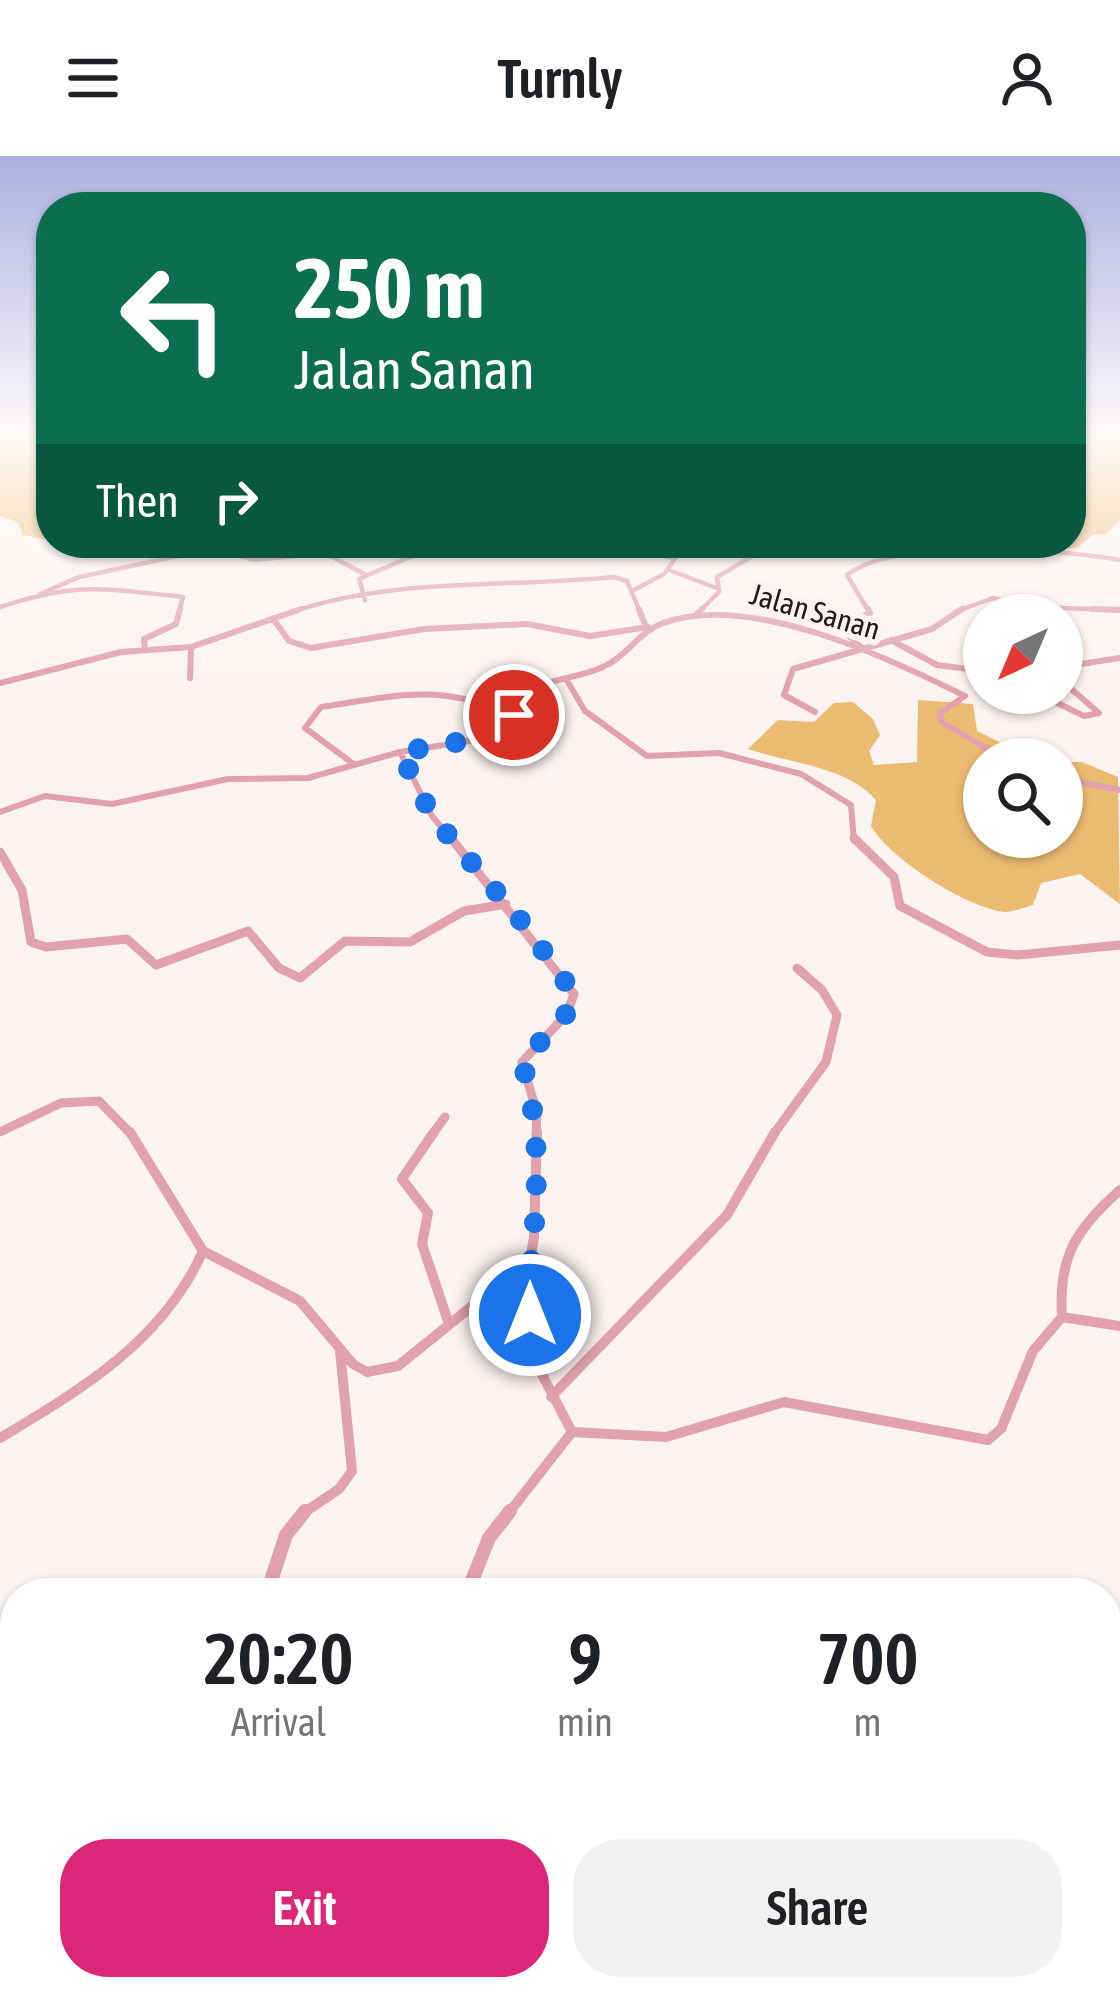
<!DOCTYPE html>
<html lang="en">
<head>
<meta charset="utf-8">
<style>
  :root { --surface:#fff; --page:#f2f2f2; --text:#202124; --muted:#757577; --accent:#db2777 }
  body { margin:0; font-family:"Asap Condensed",sans-serif; background:var(--page); color:var(--text); height:100vh; display:flex; flex-direction:column; font-size:45px; white-space:nowrap }
  * { box-sizing:border-box; margin:0 }
  p { font-size:39px; color:var(--muted) }
  .icon { flex:none; width:66px; height:66px; fill:none; stroke:currentColor; stroke-width:2; stroke-linecap:round; stroke-linejoin:round }
  .map { position:relative; flex:1; overflow:hidden }
  .details { position:absolute; left:0px; top:1422px; width:1122px; height:423px; display:flex; flex-direction:column; background:var(--surface); border-radius:48px 48px 0 0; box-shadow:0 3px 9px #0004 }
  .details>* { flex:none }
  .top-card { position:absolute; left:36px; top:36px; width:1050px; height:366px; border-radius:48px; box-shadow:0 3px 9px #0004; background:#0b6e4f; color:#fff; overflow:hidden }
  .needle { width:78px; rotate:224deg }
  .controls { position:absolute; left:963px; top:438px; display:grid; gap:24px }
  .controls a { display:grid; place-items:center; width:120px; height:120px; border-radius:50%; background:var(--surface); box-shadow:0 3px 9px #0004; font-size:60px }
  .pin { position:absolute; display:grid; place-items:center; width:102px; height:102px; color:#fff; margin:-51px; border:6px solid #fff; border-radius:50%; box-shadow:0 3px 12px #0007 }
  .me { position:absolute; width:132px; margin:-66px; rotate:0deg; stroke-linejoin:round; filter:drop-shadow(0 0 9px #0008) }
  .turn { display:flex; align-items:center; gap:42px; height:252px; padding:0 60px; font-size:54px }
  .turn .icon { width:156px; height:156px; stroke-width:2.5 }
  .turn b { display:block; font-size:84px; line-height:102px }
  .then { display:flex; align-items:center; height:114px; padding:0 60px; background:#0003; gap:24px; font-size:45px }
  .eta { display:flex; justify-content:space-evenly; align-items:center; height:204px; text-align:center }
  .eta b { font-size:72px; font-weight:600; line-height:84px }
  .cta { display:flex; gap:24px; margin-top:auto; padding:24px 60px }
  .cta a { flex:1; height:138px; border-radius:48px; background:var(--accent); color:#fff; font-size:48px; font-weight:600; line-height:138px; text-align:center }
  .cta a+a { background:var(--page); color:var(--text) }
  header { display:flex; justify-content:space-between; align-items:center; height:156px; padding:0 60px; background:var(--surface); font-size:54px; font-weight:600 }
  .map>svg:first-child { display:block }
  .forest { fill:#ecbb72 }
  .lines { fill:none; stroke-linecap:round; stroke-linejoin:round }
  .street-far4 { stroke:#e1a2ad; stroke-width:4.5 }
  .street-far3 { stroke:#e1a2ad; stroke-width:6 }
  .street-far2 { stroke:#e1a2ad; stroke-width:9 }
  .street-far1 { stroke:#e1a2ad; stroke-width:10 }
  .street { stroke:#e1a2ad; stroke-width:14 }
  .route { stroke:#1a73e8; stroke-width:21; stroke-dasharray:0 37.8 }
  .labels { text-anchor:middle; stroke-width:12; stroke-linejoin:round; paint-order:stroke }
  .street-label { font-size:30px; fill:#211a18; stroke:#fdf4f2 }
</style>
</head>
<body>
<header><svg class="icon" aria-label="menu" viewBox="0 0 24 24"><path d="M4 6h16M4 12h16M4 18h16"/></svg>Turnly<svg class="icon" aria-label="person" viewBox="0 0 24 24"><circle cx="12" cy="8" r="4"/><path d="M4 21q1-7 8-7t8 7"/></svg></header>
<div class="map">
<svg width="1120" height="1844" viewBox="0 0 1120 1844">
  <rect width="100%" height="100%" fill="#fdf4f2"/>
  <path class="forest" d="M0 277H51V384L23 379 18 366 0 360Z
    M1071 277H1120V364L1106 378 1093 379 1077 392 957 391 880 403 815 387H1071Z
    M918 544 973 548 977 575 1034 603H984V681H1062V606H1082L1118 621 1120 748 1080 718 1041 727 1033 749C1025 751 1013 756 1005 756 967 752 890 703 871 670L876 644C846 610 792 608 748 593L778 564 814 566 834 547 853 546 873 563 880 579 869 595 874 609 917 606Z"/>
  <g class="lines">
    <path class="street-far4" d="M618 387 675 403 664 418 632 435
      M669 414 719 433
      M40 438 79 421 178 400 228 396 254 404 325 397 366 419
      M365 444 359 423 443 387
      M0 451C81 425 103 433 183 441L179 456
      M292 456C393 421 509 432 614 421L627 425 640 456
      M699 456 719 436 717 421 751 401
      M869 456 847 419C898 380 1058 393 1120 404
      M955 456 993 442 1032 451 1120 454"/>
    <path class="street-far3" d="M639 453 646 471
      M1092 453 1120 454
      M696 459 702 453
      M274 464 289 485 311 492 424 473 527 468 590 480 648 471
      M891 484 937 509 984 515
      M863 493 838 470 870 457 868 453
      M145 494 144 483 176 468 180 453
      M1062 511 1120 502
      M190 522 191 491
      M566 523 585 555 647 600 719 597 801 618 851 649 854 685
      M0 527 121 496 191 491 301 453
      M1037 537 1084 560 1099 557 1062 525
      M815 556 784 539 793 513 932 473 962 453
      M481 583 495 601
      M352 607 305 572 321 551C401 539 437 527 514 559
      M1062 623 1120 634
      M0 656 45 640 112 648 228 623 308 622 400 596
      M453 685 432 660 400 596 494 581 518 568 512 551C535 520 571 526 603 511 626 501 639 476 663 467 750 436 887 501 965 540L940 557 942 566 1004 603"/>
    <path class="street-far2" d="M451 682 574 838 567 858 522 906 537 957 536 979
      M854 682 894 721 900 750 987 796 1018 799 1120 789
      M0 696 22 734 31 786 46 791 127 783 156 809 248 775 279 812 300 822 345 785 410 786 464 755 506 748
      M0 976 61 947 99 945 132 979
      M432 979 445 961
      M773 979 826 906 837 859 822 834 797 812"/>
    <path class="street-far1" d="M130 976 203 1095 300 1145 353 1208 367 1216 398 1210 471 1151 526 1129
      M434 976 402 1023 428 1057 422 1088 449 1168
      M1062 1161 1120 1170
      M551 1241 727 1059 775 976
      M572 1276 666 1281 784 1246 988 1284 1001 1273 1033 1195 1062 1161C1058 1101 1076 1073 1120 1034
      M0 1282C82 1233 163 1185 203 1095
      M302 1358 339 1333 352 1315 340 1195
      M508 1358 572 1276 536 1207 526 1129 534 1081 537 976"/>
    <path class="street" d="M267 1437 286 1379 305 1355
      M467 1437 489 1382 510 1355
      M0 1595 15 1592
      M1107 1727 1120 1717
      M500 1830 506 1844
      M168 1844 173 1830
      M1001 1844 1011 1830"/>
  </g>
  <linearGradient id="sky" x2="0" y2="1"><stop stop-color="#adafe0"/><stop offset="0.52" stop-color="#fefaf9"/><stop offset="1" stop-color="#fefaf9" stop-opacity="0"/></linearGradient>
  <rect width="1120" height="535" fill="url(#sky)"/>
  <g class="lines">
    <path class="route" d="M514 559 518 568 494 580 400 596 432 660 527 772 574 838 566 858 522 906C539 963 538 1015 534 1075 532 1105 526 1129 530 1159"/>
  </g>
  <g class="labels">
    <g class="street-label">
      <text transform="translate(815 456) rotate(16)" y="10">Jalan Sanan</text>
    </g>
  </g>
</svg>
<div class="controls">
<a><svg class="needle" viewBox="-14 -14 28 28"><path d="M0-13l5 13h-10z" fill="#e53935"/><path d="M0 13l5-13h-10z" fill="#757577"/></svg></a>
<a><svg class="icon" aria-label="search" viewBox="0 0 24 24"><circle cx="10" cy="10" r="6"/><path d="M15 15l6 6"/></svg></a>
</div>
<div class="pin" style="left:514px;top:559px;background:#d93025"><svg class="icon" aria-label="arrive" viewBox="0 0 24 24"><path d="M6 21V4h12l-3 4 3 4H6"/></svg></div>
<svg class="me" style="left:530px;top:1159px" viewBox="-20 -20 40 40"><circle r="17" fill="#1a73e8" stroke="#fff" stroke-width="3"/><path d="M0-11L8 9 0 5-8 9z" fill="#fff"/></svg>
<div class="top-card">
<div class="turn"><svg class="icon" aria-label="left" viewBox="0 0 24 24"><path d="M17 20v-9H6M10 6l-5 5 5 5"/></svg><div><b>250 m</b>Jalan Sanan</div></div>
<div class="then">Then<svg class="icon" aria-label="right" viewBox="0 0 24 24"><path d="M7 20v-9h11M14 6l5 5-5 5"/></svg></div>
</div>
<section class="details">
<div class="eta">
<div><b>20:20</b><p>Arrival</p></div>
<div><b>9</b><p>min</p></div>
<div><b>700</b><p>m</p></div>
</div>
<div class="cta"><a>Exit</a><a>Share</a></div>
</section>
</div>
</body>
</html>
